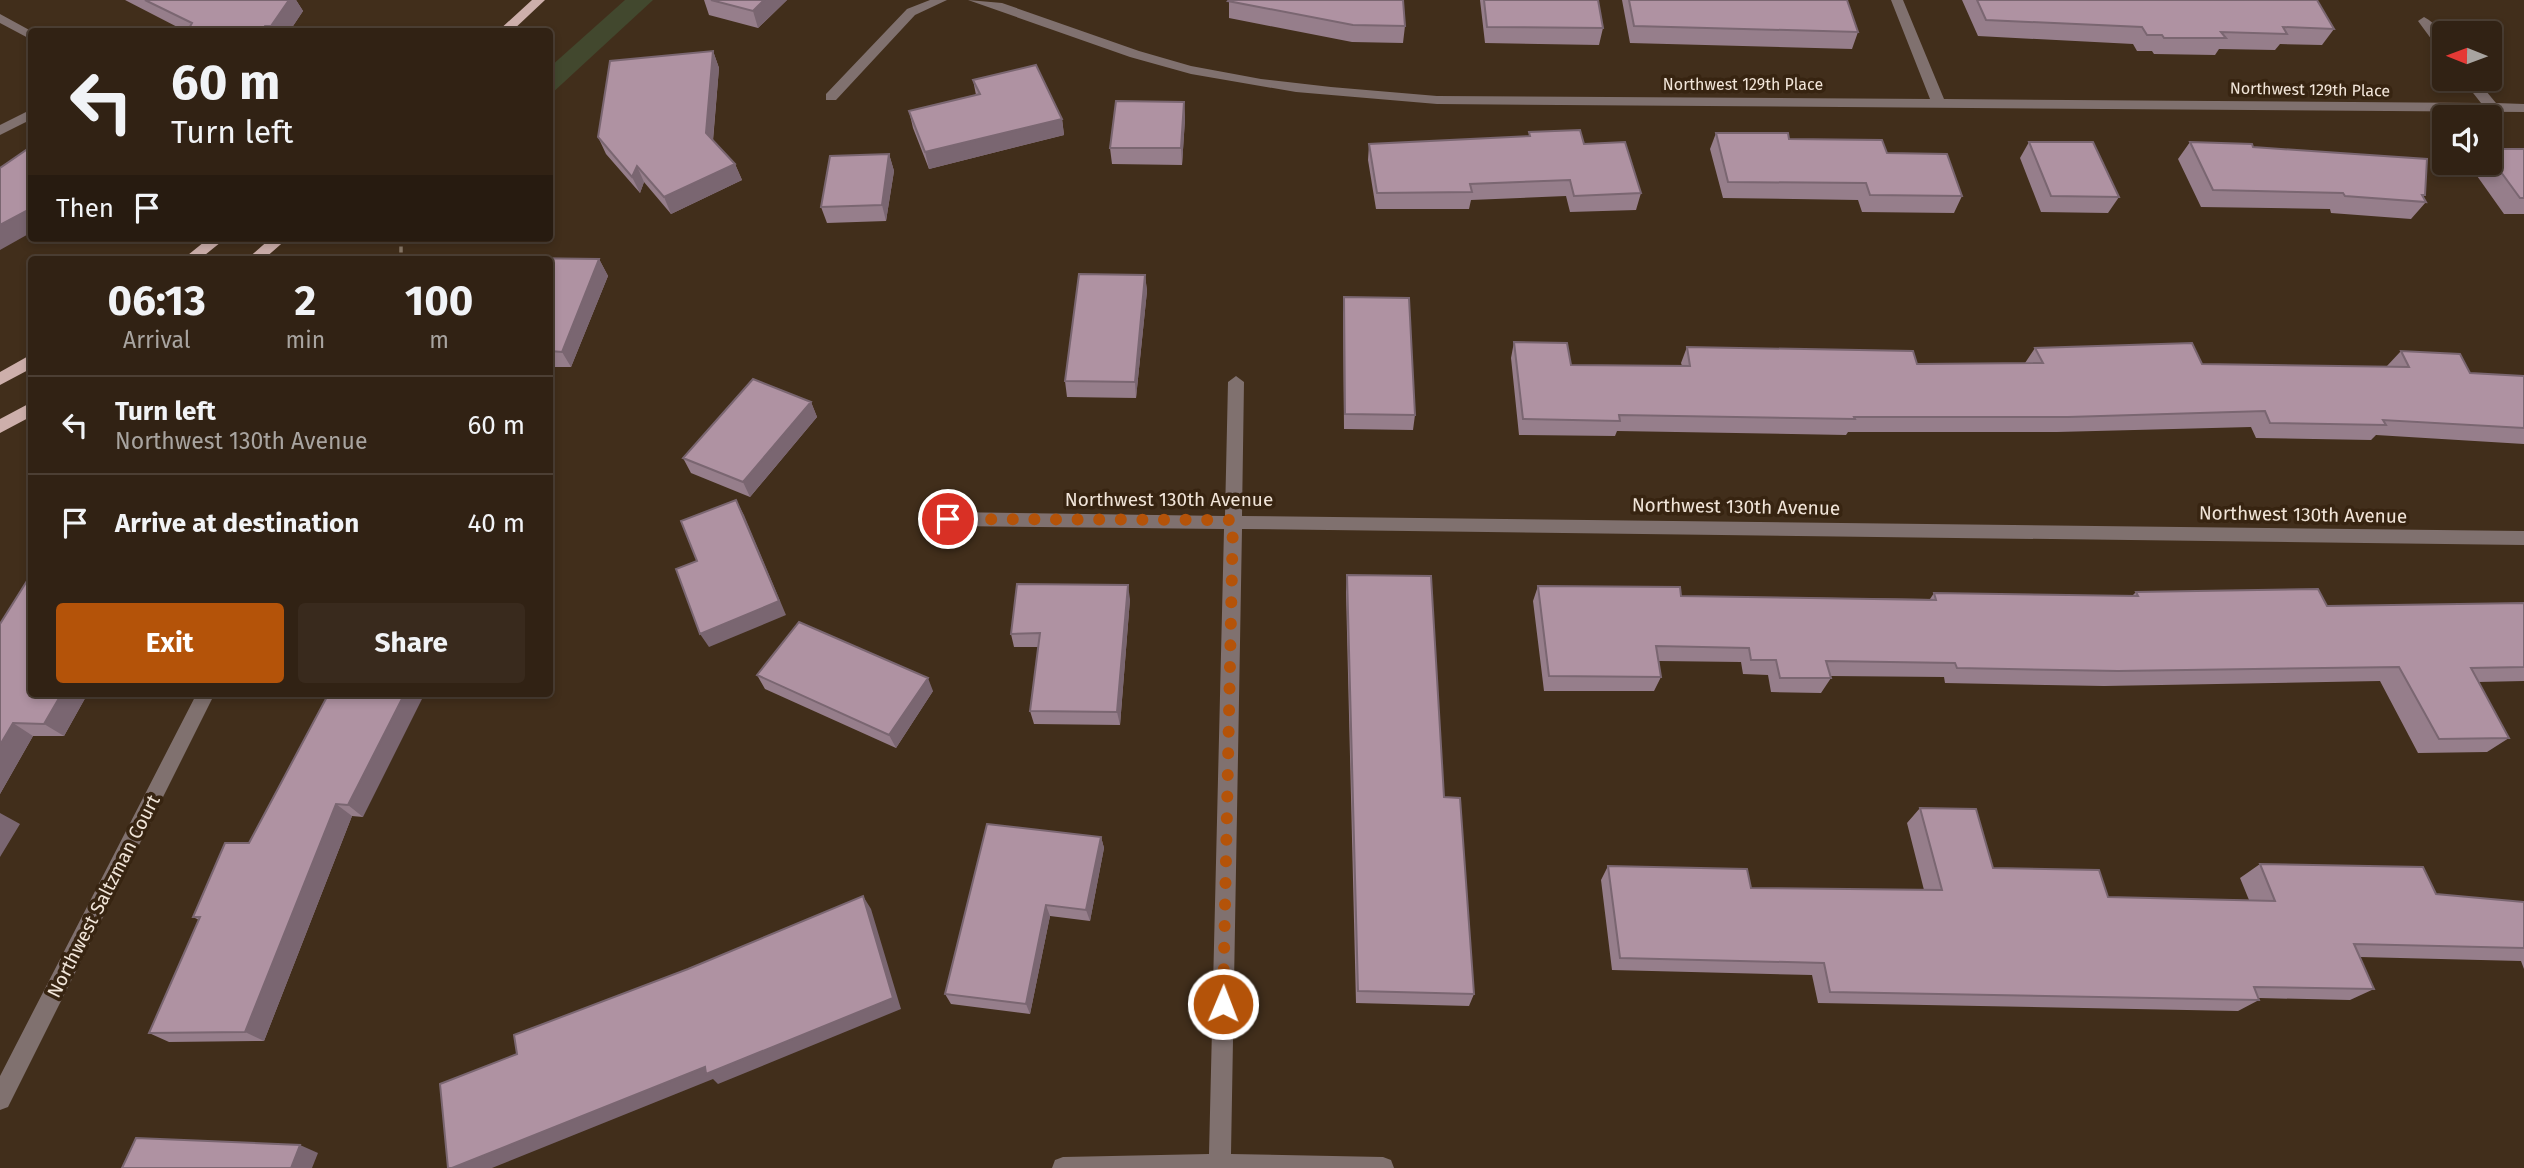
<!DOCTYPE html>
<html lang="en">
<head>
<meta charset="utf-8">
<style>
  :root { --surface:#312214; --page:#392a1d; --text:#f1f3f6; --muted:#a8a4a0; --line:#4c3f34; --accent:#b45309 }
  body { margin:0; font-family:"Fira Sans",sans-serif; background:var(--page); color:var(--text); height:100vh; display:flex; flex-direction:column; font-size:26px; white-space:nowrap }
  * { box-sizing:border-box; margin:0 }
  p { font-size:23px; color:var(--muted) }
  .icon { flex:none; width:38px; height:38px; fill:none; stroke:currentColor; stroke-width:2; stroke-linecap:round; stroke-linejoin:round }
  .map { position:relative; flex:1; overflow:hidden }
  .sheet { position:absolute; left:28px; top:256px; width:525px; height:441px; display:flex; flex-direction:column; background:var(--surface); border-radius:7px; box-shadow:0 4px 10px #0003,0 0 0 2px var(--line) }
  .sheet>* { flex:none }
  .hud { position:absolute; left:28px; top:28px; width:525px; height:214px; border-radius:7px; box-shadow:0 4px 10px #0003,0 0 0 2px var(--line); background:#312214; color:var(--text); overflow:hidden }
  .needle { width:46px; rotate:271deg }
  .tools { position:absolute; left:2432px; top:21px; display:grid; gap:14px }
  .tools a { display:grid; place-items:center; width:70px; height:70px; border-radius:7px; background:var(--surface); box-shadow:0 4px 10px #0003,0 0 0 2px var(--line); font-size:35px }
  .pin { position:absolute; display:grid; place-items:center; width:60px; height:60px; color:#fff; margin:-30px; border:4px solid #fff; border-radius:50%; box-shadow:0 2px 7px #0007 }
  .me { position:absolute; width:77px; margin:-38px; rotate:1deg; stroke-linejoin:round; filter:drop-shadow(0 0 5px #0008) }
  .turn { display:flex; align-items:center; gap:24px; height:147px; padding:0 28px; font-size:32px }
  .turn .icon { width:91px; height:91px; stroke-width:2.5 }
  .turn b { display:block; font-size:49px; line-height:60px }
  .then { display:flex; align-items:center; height:66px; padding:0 28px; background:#0003; gap:14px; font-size:26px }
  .eta { display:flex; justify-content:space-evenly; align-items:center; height:119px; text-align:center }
  .eta b { font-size:42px; font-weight:700; line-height:49px }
  .button { display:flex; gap:14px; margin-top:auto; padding:14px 28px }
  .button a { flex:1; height:80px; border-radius:7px; background:var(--accent); color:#fff; font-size:28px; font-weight:700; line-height:80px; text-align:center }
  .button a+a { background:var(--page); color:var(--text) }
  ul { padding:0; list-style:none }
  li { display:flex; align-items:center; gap:21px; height:98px; padding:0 28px; border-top:2px solid var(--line) }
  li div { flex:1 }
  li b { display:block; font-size:26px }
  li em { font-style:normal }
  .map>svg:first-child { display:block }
  .green { fill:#42482e }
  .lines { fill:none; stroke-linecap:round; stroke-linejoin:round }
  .path { stroke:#877767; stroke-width:3.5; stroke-dasharray:6 2.5; stroke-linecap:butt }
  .minor { fill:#80716f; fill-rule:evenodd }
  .major { fill:#cdafab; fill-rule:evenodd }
  .wall { fill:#967e8b }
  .shaded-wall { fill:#7a6671 }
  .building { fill:#af92a2; stroke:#7a6671; stroke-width:2 }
  .route { stroke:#b45309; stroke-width:12; stroke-dasharray:0 21.6 }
  .labels { text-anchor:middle; stroke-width:7; stroke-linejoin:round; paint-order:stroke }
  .far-street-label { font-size:16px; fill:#f1e5d9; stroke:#372411 }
  .street-label { font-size:19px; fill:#f1e5d9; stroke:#372411 }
</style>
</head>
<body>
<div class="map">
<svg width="2524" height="1168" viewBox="0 0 2524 1168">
  <rect width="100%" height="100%" fill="#412e1b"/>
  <path class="green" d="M625 0H653L550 95V67Z"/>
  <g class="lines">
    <path class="path" d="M401 238V259"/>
    <path class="minor" d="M930 0H947L915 15 836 100H826V94L907 9Z
      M968 0 1002 3 1139 51 1191 66 1261 79 1331 87 1437 96 1930 99 1891 0H1903L1944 99 2481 103 2462 79H2476L2496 103 2524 104V112L1437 104 1296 92 1191 74 1130 57Z
      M0 14 33 32 32 40 0 23Z
      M2424 17C2437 23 2445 38 2445 52L2440 51 2418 21Z
      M32 109V119L0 135V125Z
      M1236 376 1244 382 1242 516 2524 531V545L1242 529 1231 1154 1383 1157 1391 1160 1394 1168H1052L1055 1160 1063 1157 1209 1154 1224 529 948 526 942 524 940 519 942 514 948 512 1225 516 1228 382Z
      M197 693H215L8 1107 0 1110V1076Z"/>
    <path class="major" d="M532 0H545L511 32H497Z
      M209 238H226L200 259H183Z
      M271 238H288L264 259H247Z
      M32 354V368L0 385V372Z
      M32 402V416L0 433V419Z"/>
  </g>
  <path class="wall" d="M125 0H296L303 11 289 32H187Z
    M704 0H787L758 28 709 15Z
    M1229 0 1405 26 1403 43 1352 42 1229 18Z
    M1480 0H1598L1603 28 1599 45 1485 43Z
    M1622 0H1847L1858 32 1852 49 1630 43Z
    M1962 0H2317L2334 29 2322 45 2280 44 2275 50 2219 49 2215 55 2154 54 2152 51H2137L2133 44 1978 36Z
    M713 51 719 68 713 141 735 164 742 180 671 214 644 182 640 193 606 154 598 137Z
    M973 80 1062 119 1064 135 929 169 913 128 909 111 976 95Z
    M1184 102 1185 119 1182 165 1112 164 1110 148Z
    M1529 132 1584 144 1641 193 1636 210 1570 212 1566 196 1471 200 1469 209H1376L1368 160 1369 144 1529 136Z
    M1716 133 1789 139 1887 153 1962 196 1954 213 1862 212 1858 200 1723 198 1710 149Z
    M2029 142 2119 197 2108 213 2041 212 2020 158Z
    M2190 142 2253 147 2425 195 2423 197 2426 202 2411 219 2331 213 2330 209 2201 207 2178 159Z
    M2490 149H2524V214H2504L2470 166 2473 163H2490Z
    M889 154 894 171 886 221 827 223 821 207Z
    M550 259H599L608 276 571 367H550Z
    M1145 275 1147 291 1136 398 1067 397 1065 381Z
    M1344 297 1415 415 1413 430 1344 429 1343 313Z
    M1514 342 1571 365 1682 366 1681 363 1687 347 1917 364 2025 363 2035 348 2202 364 2386 367 2401 351 2470 373 2524 376V444L2376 435 2371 440 2256 438 2251 427 2057 432H1848L1846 435 1617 431 1615 436 1519 435 1511 358Z
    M811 402 817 417 750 497 691 473 683 458Z
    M1347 575 1444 797 1474 994 1469 1006 1356 1003 1346 592Z
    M1538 586 1681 596 1930 599 1934 593 2132 596 2136 592 2327 606 2524 603V681L2478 682 2509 738 2487 752 2418 753 2380 681 2104 686 1945 683 1944 677 1830 676 1831 678 1821 693 1771 692 1768 675 1743 674 1741 662 1659 661 1661 677 1654 691H1544L1533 601Z
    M1130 599 1120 725 1034 724 1030 711 1038 647H1014L1011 634Z
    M0 624 32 693H88L64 736H33L0 794Z
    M757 675 933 691 896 748 765 689Z
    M329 693 363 817 352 816 264 1041 169 1042 149 1033 199 920 193 917 249 843Z
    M1920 808 1993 868 2108 897 2249 900 2240 878 2260 864 2436 894 2524 902V969L2521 961 2360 957 2374 989 2350 1000 2259 998V1000L2238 1011 1818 1003 1812 975 1612 970 1601 880 1608 866 1751 888 1924 890 1907 823Z
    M1101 837 1104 848 1090 921 1050 916 1030 1014 951 1004 945 994Z"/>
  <path class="shaded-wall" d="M289 0H296L303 11 289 32H275L271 26Z
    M764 0H787L758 28 753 11Z
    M265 26 269 32H261Z
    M713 51 719 68 712 150 706 133Z
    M1184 102 1185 119 1182 165 1181 148Z
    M1062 119 1064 135 929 169 925 152Z
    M889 154 894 171 886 221 882 205Z
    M735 164 742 180 671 214 664 197Z
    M637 166 644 182 640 193 632 177Z
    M31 208 32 232 0 250V225Z
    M599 259 608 276 571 367 562 352Z
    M1145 275 1147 291 1136 398 1135 382Z
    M811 402 817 417 750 497 743 482Z
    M736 500 744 515 786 615 709 647 700 634Z
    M1128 585 1130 599 1120 725 1117 712Z
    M928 678 933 691 896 748 889 735Z
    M62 693H88L64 736 44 724Z
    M405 693H425L363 817 348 805Z
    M13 723 33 736 0 794V745Z
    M336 804 352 816 264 1041 245 1032Z
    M0 813 20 824 0 857Z
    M1101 837 1104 848 1090 921 1086 910Z
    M863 896 871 909 901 1009 718 1084 713 1079 492 1168H452Z
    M1046 905 1050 916 1030 1014 1026 1004Z
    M300 1145 318 1153 312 1168H291Z"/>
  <path class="building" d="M145 0H289L271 26H265L261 32H187L192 23Z
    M711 0H764L753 11Z
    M1229 0H1403L1405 26 1353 25 1228 1Z
    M1484 0H1598L1603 28 1487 27Z
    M1629 0H1847L1858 32 1634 26Z
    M1977 0H2317L2334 29 2283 27 2287 34 2221 32 2226 38H2164L2162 35H2147L2142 27 1986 20Z
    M713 51 706 133 735 164 664 197 637 166 632 177 598 137 610 61Z
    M1036 65 1062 119 925 152 909 111 980 94 973 80Z
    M1116 101 1184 102 1181 148H1110Z
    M1580 130 1584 144 1625 142 1641 193 1574 196 1570 180 1470 184 1472 192 1377 193 1369 144 1530 136 1529 132Z
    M1716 133H1788L1789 139 1882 140 1887 153 1947 154 1962 196 1870 195 1866 183 1728 182Z
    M2029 142H2093L2119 197 2051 196Z
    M2190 142 2252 144 2253 147 2427 159 2425 195H2422L2426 202 2345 196 2343 193 2213 190Z
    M32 146V208L0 225V168Z
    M2490 149H2524V198H2520L2490 157Z
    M889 154 882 205 821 207 830 156Z
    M523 258 599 259 562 352 550 351V259Z
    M1079 274 1145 275 1135 382 1065 381Z
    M1344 297 1409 298 1415 415 1345 414Z
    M1514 342 1567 343 1571 365 1690 366 1687 347 1913 351 1917 364 2043 363 2035 348 2192 343 2202 364 2409 367 2401 351 2460 354 2470 373 2524 376V428L2383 420 2386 425 2270 423 2265 411 2068 417H1854L1855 419 1619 415 1620 421 1523 419Z
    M753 379 811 402 743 482 683 458Z
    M736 500 779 601 700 634 676 569 697 561 681 521Z
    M32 573V693H62L44 724 13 723 0 745V624Z
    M1347 575 1431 576 1444 797 1460 798 1474 994 1358 991Z
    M1017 584 1128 585 1117 712 1030 711 1040 633 1011 634Z
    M1538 586 1680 587 1681 596 1936 600 1934 593 2138 596 2136 592 2318 589 2327 606 2524 603V667L2471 668 2509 738 2439 739 2399 667 2118 671 1957 668 1955 663 1826 661 1831 678H1780L1776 660H1751L1749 648 1656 646 1661 677 1549 676Z
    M799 622 928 678 889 735 757 675Z
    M329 693H405L348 805 336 804 245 1032 149 1033 200 917H193L225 843H249Z
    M1920 808 1976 809 1993 868 2099 870 2108 897 2275 901 2260 864 2423 867 2436 894 2524 902V948L2354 944 2374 989 2254 987 2259 1000 1830 992 1824 963 1620 958 1608 866 1747 869 1751 888 1942 890Z
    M987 824 1101 837 1086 910 1046 905 1026 1004 945 994Z
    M863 896 893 998 706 1074 705 1067 452 1168H448L440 1084 517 1054 514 1035 688 969Z
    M136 1138 300 1145 291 1168H122Z"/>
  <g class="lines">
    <path class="route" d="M948 519 1233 520 1223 1004"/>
  </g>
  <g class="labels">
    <g class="far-street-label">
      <text x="1743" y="90">Northwest 129th Place</text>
      <text transform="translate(2310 89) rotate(1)" y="6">Northwest 129th Place</text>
    </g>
    <g class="street-label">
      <text x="1169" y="506">Northwest 130th Avenue</text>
      <text transform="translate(1736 506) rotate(1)" y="7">Northwest 130th Avenue</text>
      <text transform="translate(2303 514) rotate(1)" y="7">Northwest 130th Avenue</text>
      <text transform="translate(103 896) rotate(-63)" y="7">Northwest Saltzman Court</text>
    </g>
  </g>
</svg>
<div class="tools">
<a><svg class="needle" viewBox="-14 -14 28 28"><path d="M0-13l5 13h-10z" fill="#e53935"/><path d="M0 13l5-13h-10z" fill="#a8a4a0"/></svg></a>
<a><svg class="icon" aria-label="sound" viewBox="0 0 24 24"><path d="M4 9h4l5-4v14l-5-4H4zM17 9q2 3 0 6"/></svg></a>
</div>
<div class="pin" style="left:948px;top:519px;background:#d93025"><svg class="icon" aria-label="arrive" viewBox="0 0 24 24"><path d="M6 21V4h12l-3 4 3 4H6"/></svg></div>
<svg class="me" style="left:1223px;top:1004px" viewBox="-20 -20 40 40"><circle r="17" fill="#b45309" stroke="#fff" stroke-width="3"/><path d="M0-11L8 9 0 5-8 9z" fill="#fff"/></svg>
<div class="hud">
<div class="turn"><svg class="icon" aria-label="left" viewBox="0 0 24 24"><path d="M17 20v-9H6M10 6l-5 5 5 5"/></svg><div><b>60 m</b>Turn left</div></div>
<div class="then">Then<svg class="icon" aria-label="arrive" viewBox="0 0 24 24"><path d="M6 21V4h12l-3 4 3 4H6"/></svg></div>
</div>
<section class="sheet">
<div class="eta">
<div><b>06:13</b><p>Arrival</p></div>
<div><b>2</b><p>min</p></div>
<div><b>100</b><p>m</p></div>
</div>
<ul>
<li><svg class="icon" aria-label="left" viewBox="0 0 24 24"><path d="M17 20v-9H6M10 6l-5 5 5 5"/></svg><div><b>Turn left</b><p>Northwest 130th Avenue</p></div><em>60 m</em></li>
<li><svg class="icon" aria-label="arrive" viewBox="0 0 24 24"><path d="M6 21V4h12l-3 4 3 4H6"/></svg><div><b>Arrive at destination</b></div><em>40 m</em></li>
</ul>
<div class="button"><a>Exit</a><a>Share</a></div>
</section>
</div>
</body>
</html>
